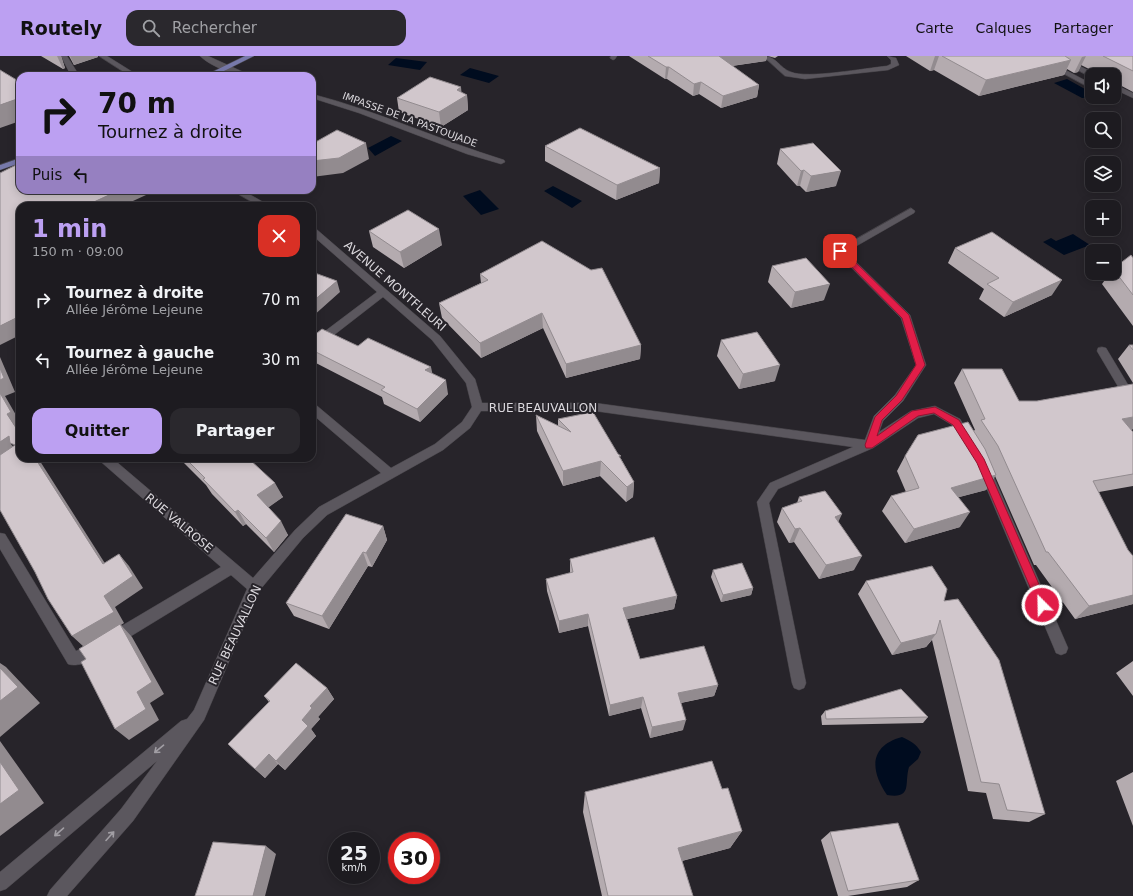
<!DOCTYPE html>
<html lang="fr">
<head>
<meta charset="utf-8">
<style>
  :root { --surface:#1d1b20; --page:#2a282d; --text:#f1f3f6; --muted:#a0a1a5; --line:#3b393e; --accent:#bca0f2 }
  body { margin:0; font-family:"DejaVu Sans",sans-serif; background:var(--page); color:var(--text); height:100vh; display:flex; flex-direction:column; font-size:15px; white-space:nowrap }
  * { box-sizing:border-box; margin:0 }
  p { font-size:13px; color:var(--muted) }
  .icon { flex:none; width:22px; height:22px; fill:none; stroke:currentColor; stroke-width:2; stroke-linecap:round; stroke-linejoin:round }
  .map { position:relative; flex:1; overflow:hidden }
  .sheet { position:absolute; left:16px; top:146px; width:300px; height:260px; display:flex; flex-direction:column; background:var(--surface); border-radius:12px; box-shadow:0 2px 10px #0003,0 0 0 1px var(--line) }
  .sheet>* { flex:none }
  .banner { position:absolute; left:16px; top:16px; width:300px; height:122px; border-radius:12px; box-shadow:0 2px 10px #0003,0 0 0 1px var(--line); background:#bca0f2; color:#111; overflow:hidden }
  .tools { position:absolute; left:1085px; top:12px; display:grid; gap:8px }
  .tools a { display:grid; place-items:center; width:36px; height:36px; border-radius:8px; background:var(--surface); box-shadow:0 2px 10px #0003,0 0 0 1px var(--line); font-size:20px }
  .speed { position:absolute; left:328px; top:776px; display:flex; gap:8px; font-size:20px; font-weight:700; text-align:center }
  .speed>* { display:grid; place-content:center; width:52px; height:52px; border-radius:50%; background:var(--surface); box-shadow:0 2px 10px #0003,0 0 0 1px var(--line); line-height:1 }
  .speed small { font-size:10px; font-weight:400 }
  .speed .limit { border:6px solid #d22; background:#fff; color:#111 }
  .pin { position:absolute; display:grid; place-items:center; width:34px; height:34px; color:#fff; margin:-17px; border-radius:8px; box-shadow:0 2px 6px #0006 }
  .me { position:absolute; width:44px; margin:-22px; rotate:337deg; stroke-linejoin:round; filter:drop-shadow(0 0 3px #0008) }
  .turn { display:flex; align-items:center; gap:14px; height:84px; padding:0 16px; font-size:18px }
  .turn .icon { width:52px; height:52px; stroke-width:2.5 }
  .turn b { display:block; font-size:28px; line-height:34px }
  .then { display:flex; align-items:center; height:38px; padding:0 16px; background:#0003; gap:8px; font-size:15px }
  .round { display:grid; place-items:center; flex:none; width:42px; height:42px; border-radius:12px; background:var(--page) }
  .overview { display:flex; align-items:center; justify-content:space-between; height:68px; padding:0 16px }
  h1 { font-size:24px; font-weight:700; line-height:30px; color:var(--accent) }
  .button { display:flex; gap:8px; margin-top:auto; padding:8px 16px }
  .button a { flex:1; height:46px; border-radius:12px; background:var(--accent); color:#111; font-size:16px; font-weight:700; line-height:46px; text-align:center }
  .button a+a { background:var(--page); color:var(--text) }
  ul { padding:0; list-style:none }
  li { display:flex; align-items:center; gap:12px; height:60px; padding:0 16px }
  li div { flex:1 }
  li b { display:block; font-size:15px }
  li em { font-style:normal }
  header { display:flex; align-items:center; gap:24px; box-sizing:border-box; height:56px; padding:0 20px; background:var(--accent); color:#111 }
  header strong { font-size:19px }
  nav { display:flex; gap:22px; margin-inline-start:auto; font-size:14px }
  .search { width:280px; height:36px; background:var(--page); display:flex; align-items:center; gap:10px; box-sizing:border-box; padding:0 14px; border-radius:12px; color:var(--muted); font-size:15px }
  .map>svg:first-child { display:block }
  .water { fill:#000c1f }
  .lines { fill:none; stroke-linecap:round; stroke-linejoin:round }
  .minor-casing { stroke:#454247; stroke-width:1 }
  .major-casing { stroke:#454247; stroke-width:1 }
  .minor { fill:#5b575e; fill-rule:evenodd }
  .major { fill:#7779aa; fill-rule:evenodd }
  .wall { fill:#b4abaf }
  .shaded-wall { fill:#928b8f }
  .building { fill:#d1c7cc; stroke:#928b8f }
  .oneway { stroke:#a19ea4 }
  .route { fill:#e11d48; stroke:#92132f }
  .labels { text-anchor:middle; stroke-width:4; stroke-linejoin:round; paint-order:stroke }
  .far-street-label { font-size:10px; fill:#dbd8dd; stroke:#27242a }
  .street-label { font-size:12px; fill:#dbd8dd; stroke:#27242a }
</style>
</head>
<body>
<header>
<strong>Routely</strong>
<div class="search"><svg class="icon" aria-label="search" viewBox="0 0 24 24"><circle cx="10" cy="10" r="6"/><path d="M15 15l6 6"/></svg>Rechercher</div>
<nav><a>Carte</a><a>Calques</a><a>Partager</a></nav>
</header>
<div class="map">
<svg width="1133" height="840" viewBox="0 0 1133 840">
  <rect width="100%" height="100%" fill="#27242a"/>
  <path class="water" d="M396 2 427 6 420 14 388 9Z
    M470 12 499 20 489 27 460 19Z
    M1067 23 1092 37V41L1082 42 1054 27Z
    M391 80 402 85 375 100 368 92Z
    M553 130 582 145 572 152 544 135Z
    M480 134 499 153 481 159 463 140Z
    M1073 178 1090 189 1064 199 1043 186 1051 182 1056 185Z
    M902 681C911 685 916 688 921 696L918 703 909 711C904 728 913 743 887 739 870 714 869 690 902 681Z"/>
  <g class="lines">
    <defs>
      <path id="minor" d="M61 0H67L77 16 74 20H66L69 16Z
        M99 0H107L139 20H130Z
        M200 0H208L252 20C236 20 211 11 200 0Z
        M611 0H617L615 3 613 4 610 2Z
        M763 0C777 0 779 12 791 16 807 23 866 12 887 10L891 8V4L887 0 896 2 899 9 888 14 805 23 785 20Z
        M1031 0H1039L1092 28V33Z
        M1053 0H1061L1097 19 1090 21Z
        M1114 28 1133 37V42L1114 33Z
        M312 38C378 55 439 84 504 104L505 106 501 108 467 98 359 57 312 42Z
        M231 134H242L270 150H259Z
        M911 152 915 155 914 157 846 196 910 259 926 309 903 345 883 365 879 376 911 355 935 350 960 363 972 383 970 386 966 387 962 386 952 369 934 358 918 362 873 392 778 433 769 447 806 627 804 632 799 634 794 632 792 627 757 446 770 427 853 391 595 355H481L470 372 443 394 327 459 303 482 259 535 204 664 133 765 67 840H47L50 834 121 753 157 705 6 833 0 835V816L181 665 187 663 194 654 247 533 231 519 118 588 113 589 108 588 106 583 108 578 221 511 100 405 98 402H112L253 522 295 474 319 451 381 417 312 358V348L316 349 391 412 435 388 462 366 472 351 466 327 432 284 383 241 316 293 312 294V285L377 236 312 179V171L315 172 440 280 475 323 482 347H595L865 384 874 360 895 339 916 309 901 262 835 195Z
        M1102 291 1106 292 1133 337V350L1129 349 1097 295 1098 292Z
        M984 407 988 409 990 412 1068 592 1066 597 1061 599 1056 597 1054 592 978 412 980 409Z
        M0 477 5 478 76 595 98 586 103 588 105 593C100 603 78 612 68 608L0 493Z"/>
      <path id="major" d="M245 0H254L214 20H204Z
        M20 102V107L0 114V109Z"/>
    </defs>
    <use href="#minor" class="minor-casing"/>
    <use href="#major" class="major-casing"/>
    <use href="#minor" class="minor"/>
    <use href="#major" class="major"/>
  </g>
  <path class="wall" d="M41 0H61L65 12 63 13Z
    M69 0H98V1L74 9Z
    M629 0H767L766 5 732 10 759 29 757 41 721 52 699 38 693 40 667 23H665Z
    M768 0H778L775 2Z
    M906 0H1133V36L1114 26V19H1101L1081 9 1078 16 1074 17 1067 13 1064 19 979 40 934 14 930 15Z
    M462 37 467 39 468 54 441 71 399 56 397 42Z
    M545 90 660 112 659 127 616 144 545 105Z
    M780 93 836 130 806 136 800 130H797L777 108Z
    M369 175 442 189 404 212 373 191Z
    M955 192 1052 239 1004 261 979 243 984 233 948 207Z
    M1133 202V270L1102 228 1110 217H1114V212Z
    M772 210 824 244 791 252 768 226Z
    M480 218 641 289 640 303 566 322 543 272 481 302 442 262 439 247 481 227Z
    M312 274 314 279 358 290 432 318 448 338 420 366 384 348 382 341 312 305Z
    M721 284 775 325 739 333 717 300Z
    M1129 289H1133V327L1118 303Z
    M962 313 1019 345H1037L1133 328V373L1131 374 1133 376V430L1099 436 1133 548 1075 563 1036 509H1034L995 420 986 434 959 441 960 471 905 487 882 455 891 440 906 436 897 415 905 400 973 375 975 374 954 327Z
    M536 359 558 370V363L621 403 634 426 633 441 626 446 600 420 563 430 537 375Z
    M179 402H248L283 441 268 451 288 479 274 496 246 468 243 470 212 438 206 429Z
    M799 441 838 466 854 514 819 523 794 486 789 487 777 466 782 452 797 447Z
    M383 470 387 484 372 511 368 510 329 573 294 560 286 547Z
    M570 503 677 540 674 553 627 563 640 603 718 629 714 640 681 647 683 674 650 682 641 652 609 660 588 570 559 577 547 535 546 523 570 517Z
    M713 514 753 532 751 539 721 546 711 521Z
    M866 525 944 545 1045 758 1029 766 993 763 986 737 968 735 932 584 926 591 892 599 858 538Z
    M1133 605V640L1116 617Z
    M327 632 334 643 318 661 320 663 311 673 316 680 285 714 278 708 265 722 238 698 228 688 269 646 264 640Z
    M825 655 928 661 923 667 822 669 821 660Z
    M1133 716V770L1116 725Z
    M722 733 742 775 730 792 682 805 693 840H602L583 756 585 736Z
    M830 776 919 824 907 831 848 840H838L821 784Z"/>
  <path class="shaded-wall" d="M57 0H61L65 12 63 13Z
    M70 0H98V1L74 9Z
    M719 0H767L766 5 717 12Z
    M935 0H939L934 14 930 15Z
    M1086 0 1078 16 1074 17 1082 1Z
    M1071 4 1064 19 979 40 986 24Z
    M666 11H669L667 23H665Z
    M701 26 699 38 693 40 694 28Z
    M759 29 757 41 721 52 723 40Z
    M461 31 462 42 467 39 468 54 441 71 439 56 457 34Z
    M20 42V65L0 72V49Z
    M366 87 369 103 343 117 312 121V105Z
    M660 112 659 127 616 144 617 129Z
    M804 114 800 130H797L801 115Z
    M841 115 836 130 806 136 811 120Z
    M120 134H157L122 150H85Z
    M439 173 442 189 404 212 400 196Z
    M1062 224 1052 239 1004 261 1013 246Z
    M337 225 340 236 312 261V246Z
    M830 228 824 244 791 252 795 236Z
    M542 257 543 272 481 302 480 287Z
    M20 260V279L0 289V270Z
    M312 274 314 281 312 284Z
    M641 289 640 303 566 322V308Z
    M0 301 15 336 5 340 20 366V370L18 371 20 374V378L7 358 0 337Z
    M780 309 775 325 739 333 743 318Z
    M431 311 434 325 425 314Z
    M446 324 448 338 420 366 417 353Z
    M1133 361V373L1110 377 1122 363Z
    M9 380 15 389 10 387 17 395 0 406V386Z
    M35 402H38L113 520 103 508Z
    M601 405 600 420 563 430V415Z
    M996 419 986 434 941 446 951 432Z
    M634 426 633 441 626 446 627 431Z
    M275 427 283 441 265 454 257 439Z
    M238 454 246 468 243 470 235 456Z
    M970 456 960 471 905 487 914 473Z
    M842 458 835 473V461Z
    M281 465 288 479 274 496 266 482Z
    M383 470 387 484 372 511 366 497Z
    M800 472 794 486 789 487 795 473Z
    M363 496 368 510 329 573 322 560Z
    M119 498 129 510 143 532 115 551 124 567 121 569 132 581 164 638 150 647 159 664 129 684 115 673 84 591 72 580 104 540Z
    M862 500 854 514 819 523 826 509Z
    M753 532 751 539 721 546 723 539Z
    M1133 539V548L1075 563 1089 550Z
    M677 540 674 553 622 564 623 552Z
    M588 558V570L559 577V565Z
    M936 578 926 591 892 599 901 587Z
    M0 607 6 611 40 647 0 681Z
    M718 629 714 640 675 648 678 637Z
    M327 632 334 643 318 661 320 663 311 673 316 680 285 714 276 705 310 650Z
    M643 641 641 652 609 660 610 649Z
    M686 664 683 674 650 682 652 671Z
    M0 685 44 747 0 780Z
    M269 698 278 708 265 722 255 713Z
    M742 775 730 792 670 808 678 792Z
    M266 790 276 798 265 840H253Z"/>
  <path class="building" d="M648 0H720H719L759 29 723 40 701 26 694 28 669 11H666Z
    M942 0H1065L1071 4 986 24Z
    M1103 0H1133V15Z
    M0 14 20 26V42L0 49Z
    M430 21 461 31 457 34 467 39 439 56 397 42Z
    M580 72 660 112 617 129 545 90Z
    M337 74 366 87 339 102 312 105V88Z
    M813 87 841 115 811 120 804 114 801 115 780 93Z
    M20 107V134H120L85 150H20V260L0 270V117Z
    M408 154 439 173 400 196 369 175Z
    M992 176 1062 224 1013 246 987 228 999 222 955 192Z
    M542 185 591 214 602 212 641 289 566 308 542 257 480 287 439 247 488 224 480 218Z
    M1131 199 1133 202V239L1114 214V212Z
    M806 202 830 228 795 236 772 210Z
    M312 216 337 225 312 246Z
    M322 273 358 290 368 282 431 311 425 314 446 324 417 353 381 334 385 331 312 294V281Z
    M757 276 780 309 743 318 721 284Z
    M1129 289H1133V294Z
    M0 312 4 322 0 324Z
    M962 313H1002L1019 345H1037L1133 328V361L1122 363 1133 376V418L1093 425 1128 494 1133 500V539L1089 550 1048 496H1046L998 390 981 364 985 363Z
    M0 337 11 356 7 358 20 378V402H35L103 508 119 498 133 520 104 540 114 556 72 580 48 543 35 516 0 454V399L15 389 10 387 9 380 0 386Z
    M593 356 618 398 621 400H619L634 426 627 431 601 405 563 415 536 359 571 376 558 363Z
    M968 366 985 393 996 419 951 432 970 456 914 473 891 440 919 432 905 400 918 379Z
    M185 402H248L275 427 257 439 281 465 266 482 238 454 235 456 203 423 205 422Z
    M825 435 842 458 835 461 862 500 826 509 800 472 795 473 782 452 802 445 799 441Z
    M346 458 383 470 366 497 363 496 322 560 286 547Z
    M654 481 677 540 623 552 640 603 704 590 718 629 678 637 686 664 652 671 643 641 610 649 588 558 559 565 546 523 573 516 570 503Z
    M742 507 753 532 723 539 713 514Z
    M932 510 947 533 944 545 958 543 999 604 1045 758 1007 754 999 728 981 726 940 564 936 578 901 587 866 525Z
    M120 568 152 626 137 636 146 653 115 673 81 606 86 603 79 593Z
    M296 607 327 632 310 650 312 652 302 664 308 670 276 705 269 698 255 713 228 688 270 645 264 640Z
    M0 612 18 631 0 645Z
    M901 633 928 661 826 663 825 655Z
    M712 705 722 733 728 732 742 775 678 792 693 840H608L585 736Z
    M0 706 19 734 0 748Z
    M898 767 919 824 848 835 830 776Z
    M213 786 266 790 253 840H195Z"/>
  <defs><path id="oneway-shaft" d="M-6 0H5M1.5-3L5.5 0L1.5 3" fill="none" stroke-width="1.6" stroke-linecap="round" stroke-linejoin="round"/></defs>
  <g class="oneway">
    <use href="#oneway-shaft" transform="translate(159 693) rotate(140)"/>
    <use href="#oneway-shaft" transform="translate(59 776) rotate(139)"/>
    <use href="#oneway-shaft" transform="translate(110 780) rotate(-48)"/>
  </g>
  <path class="route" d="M840 193 843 194 909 259 925 309 902 344 882 364 877 380 912 355 935 351 959 364 984 403 1048 549 1046 552 1042 553 1039 552 977 407 953 369 934 357 918 360 872 392H866L865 389 875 361 896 340 916 309 902 262 838 197 837 195Z"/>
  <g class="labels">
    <g class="far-street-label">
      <text transform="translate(410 63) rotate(20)" y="4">IMPASSE DE LA PASTOUJADE</text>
    </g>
    <g class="street-label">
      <text transform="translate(395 230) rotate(41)" y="4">AVENUE MONTFLEURI</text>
      <text x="543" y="356">RUE BEAUVALLON</text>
      <text transform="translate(179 467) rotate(40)" y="4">RUE VALROSE</text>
      <text transform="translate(235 579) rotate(-65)" y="4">RUE BEAUVALLON</text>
    </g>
  </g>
</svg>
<div class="tools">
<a><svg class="icon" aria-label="sound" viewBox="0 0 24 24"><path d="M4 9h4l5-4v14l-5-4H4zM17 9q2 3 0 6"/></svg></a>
<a><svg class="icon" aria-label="search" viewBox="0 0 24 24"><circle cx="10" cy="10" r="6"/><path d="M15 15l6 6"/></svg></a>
<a><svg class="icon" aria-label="layers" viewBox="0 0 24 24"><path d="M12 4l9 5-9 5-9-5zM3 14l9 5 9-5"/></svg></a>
<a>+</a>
<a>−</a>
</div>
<div class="speed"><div>25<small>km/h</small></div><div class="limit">30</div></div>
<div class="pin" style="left:840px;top:195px;background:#d93025"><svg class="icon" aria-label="arrive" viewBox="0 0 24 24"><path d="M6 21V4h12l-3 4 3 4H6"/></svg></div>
<svg class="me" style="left:1042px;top:549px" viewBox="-20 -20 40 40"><circle r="17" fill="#e11d48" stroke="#fff" stroke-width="3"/><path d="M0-11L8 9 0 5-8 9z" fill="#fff"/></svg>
<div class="banner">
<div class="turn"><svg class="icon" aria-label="right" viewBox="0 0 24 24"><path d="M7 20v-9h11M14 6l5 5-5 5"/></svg><div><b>70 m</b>Tournez à droite</div></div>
<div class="then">Puis<svg class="icon" aria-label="left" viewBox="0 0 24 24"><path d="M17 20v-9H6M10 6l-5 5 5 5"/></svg></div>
</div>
<section class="sheet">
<div class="overview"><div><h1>1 min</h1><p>150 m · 09:00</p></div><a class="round" style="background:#d93025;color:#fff"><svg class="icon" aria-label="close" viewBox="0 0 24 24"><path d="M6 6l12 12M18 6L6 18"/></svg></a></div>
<ul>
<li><svg class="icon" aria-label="right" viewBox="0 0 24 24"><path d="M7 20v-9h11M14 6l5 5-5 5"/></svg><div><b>Tournez à droite</b><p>Allée Jérôme Lejeune</p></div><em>70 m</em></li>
<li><svg class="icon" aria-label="left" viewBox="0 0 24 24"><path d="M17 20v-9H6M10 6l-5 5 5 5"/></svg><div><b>Tournez à gauche</b><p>Allée Jérôme Lejeune</p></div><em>30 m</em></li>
</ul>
<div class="button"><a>Quitter</a><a>Partager</a></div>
</section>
</div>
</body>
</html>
